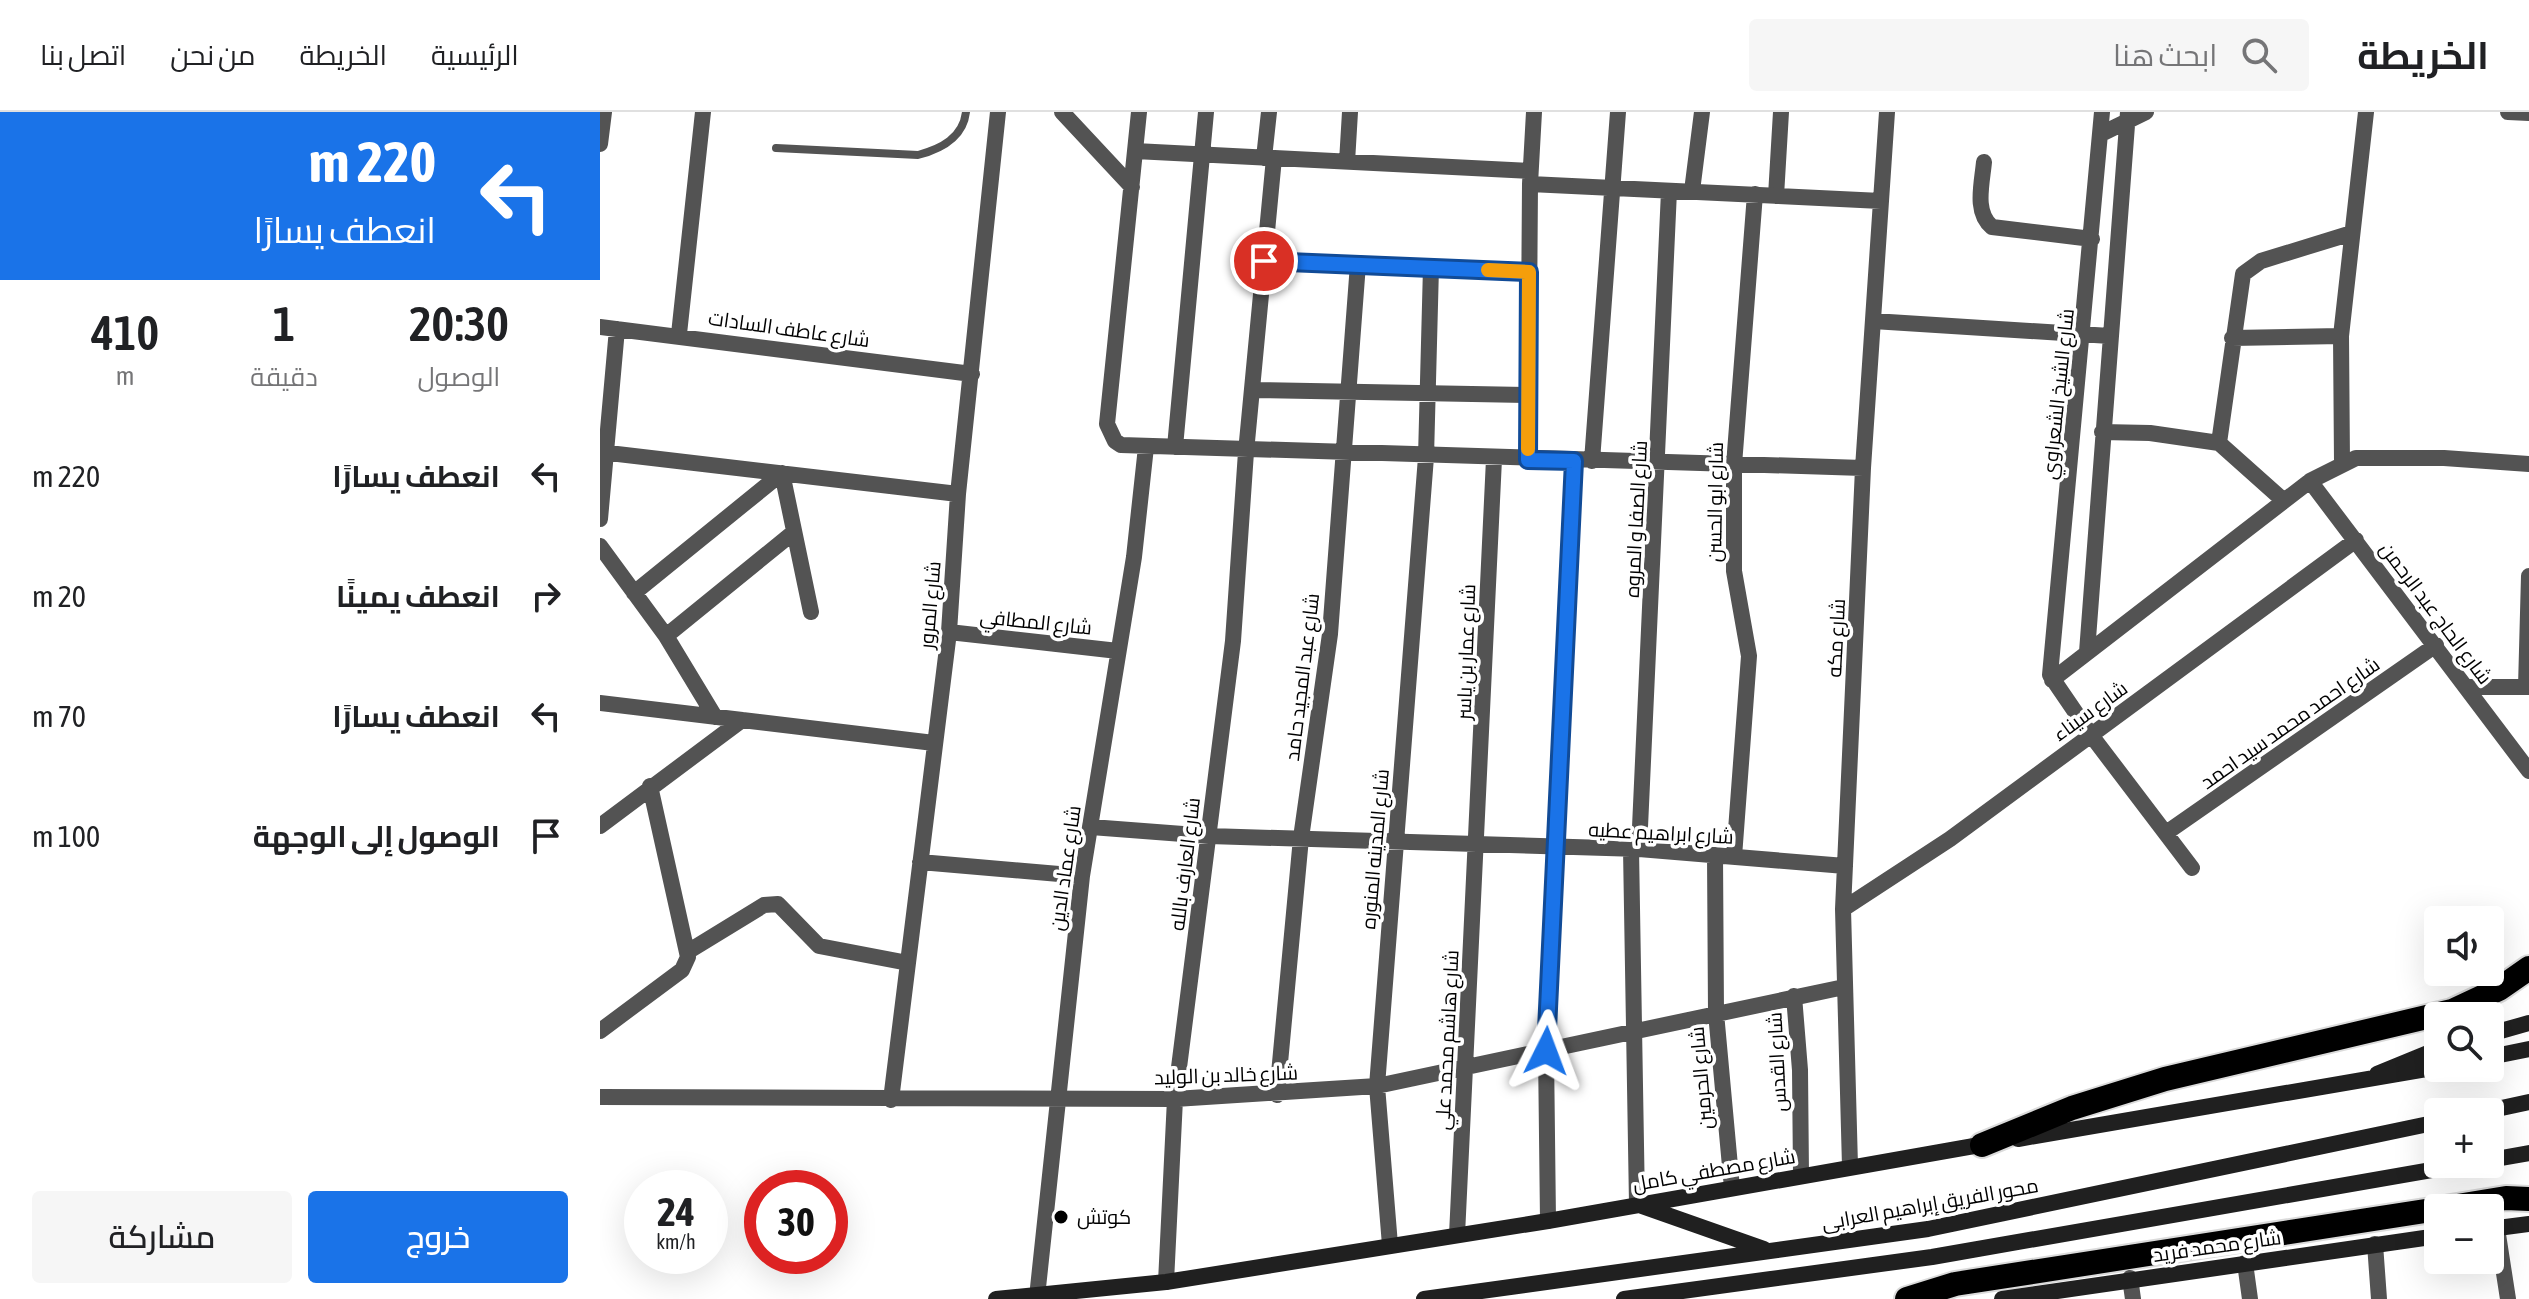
<!DOCTYPE html>
<html lang="ar">
<head>
<meta charset="utf-8">
<style>
  :root { --surface:#fff; --page:#f6f6f6; --text:#202124; --muted:#757577; --line:#e0e0e0; --accent:#1a73e8 }
  body { margin:0; font-family:"Asap Condensed",Cairo,sans-serif; background:var(--page); color:var(--text); direction:rtl; height:100vh; display:flex; flex-direction:column; font-size:30px; white-space:nowrap }
  * { box-sizing:border-box; margin:0 }
  p { font-size:26px; color:var(--muted) }
  .icon { flex:none; width:44px; height:44px; fill:none; stroke:currentColor; stroke-width:2; stroke-linecap:round; stroke-linejoin:round }
  .map { position:relative; flex:1; overflow:hidden; direction:ltr }
  .drawer { display:flex; flex-direction:column; background:var(--surface); width:600px }
  .drawer>* { flex:none }
  .guide { background:#1a73e8; color:#fff; overflow:hidden }
  .buttons { position:absolute; left:1824px; top:794px; display:grid; gap:16px }
  .buttons a { display:grid; place-items:center; width:80px; height:80px; border-radius:8px; background:var(--surface); box-shadow:0 8px 32px #0002; font-size:40px }
  .speed { position:absolute; left:24px; top:1058px; display:flex; gap:16px; font-size:40px; font-weight:700; text-align:center }
  .speed>* { display:grid; place-content:center; width:104px; height:104px; border-radius:50%; background:var(--surface); box-shadow:0 8px 32px #0002; line-height:1 }
  .speed small { font-size:20px; font-weight:400 }
  .speed .limit { border:12px solid #d22; background:#fff; color:#111 }
  .pin { position:absolute; display:grid; place-items:center; width:68px; height:68px; color:#fff; margin:-34px; border:4px solid #fff; border-radius:50%; box-shadow:0 2px 8px #0007 }
  .me { position:absolute; width:88px; margin:-44px; rotate:3deg; stroke-linejoin:round; filter:drop-shadow(0 0 6px #0008) }
  .turn { display:flex; align-items:center; gap:28px; height:168px; padding:0 32px; font-size:36px }
  .turn .icon { width:104px; height:104px; stroke-width:2.5 }
  .turn b { display:block; font-size:56px; line-height:68px }
  .eta { display:flex; justify-content:space-evenly; align-items:center; height:136px; text-align:center }
  .eta b { font-size:48px; font-weight:600; line-height:56px }
  .action { display:flex; gap:16px; margin-top:auto; padding:16px 32px }
  .action a { flex:1; height:92px; border-radius:8px; background:var(--accent); color:#fff; font-size:32px; font-weight:600; line-height:92px; text-align:center }
  .action a+a { background:var(--page); color:var(--text) }
  ul { padding:0; list-style:none }
  li { display:flex; align-items:center; gap:24px; height:120px; padding:0 32px }
  li div { flex:1 }
  li b { display:block; font-size:30px }
  li em { font-style:normal }
  header { display:flex; align-items:center; gap:48px; box-sizing:border-box; height:112px; padding:0 40px; background:var(--surface); border-bottom:2px solid var(--line) }
  header strong { font-size:38px }
  nav { display:flex; gap:44px; margin-inline-start:auto; font-size:28px }
  .search { width:560px; height:72px; background:var(--page); display:flex; align-items:center; gap:20px; box-sizing:border-box; padding:0 28px; border-radius:8px; color:var(--muted); font-size:30px }
  main { display:flex; flex:1; min-height:0 }
  .map>svg:first-child { display:block }
  .lines { fill:none; stroke-linecap:round; stroke-linejoin:round }
  .highway-casing { stroke:#dbdbdb; stroke-width:28 }
  .lane { stroke:#535353; stroke-width:8 }
  .street { stroke:#535353; stroke-width:16 }
  .secondary { stroke:#202020; stroke-width:16 }
  .highway { stroke:#000; stroke-width:24 }
  .route-casing { stroke:#114b97; stroke-width:20 }
  .route { stroke:#1a73e8; stroke-width:14 }
  .slow { stroke:#f59e0b; stroke-width:14 }
  .poi-dot { fill:#000; stroke:#fff; stroke-width:3 }
  .labels { text-anchor:middle; stroke-width:7; stroke-linejoin:round; paint-order:stroke }
  .street-label { font-size:20px; fill:#000; stroke:#fff }
  .poi-label { font-size:20px; fill:#000; stroke:#fff; text-anchor:start }
</style>
</head>
<body>
<header>
<strong>الخريطة</strong>
<div class="search"><svg class="icon" aria-label="search" viewBox="0 0 24 24"><circle cx="10" cy="10" r="6"/><path d="M15 15l6 6"/></svg>ابحث هنا</div>
<nav><a>الرئيسية</a><a>الخريطة</a><a>من نحن</a><a>اتصل بنا</a></nav>
</header>
<main>
<div class="map">
<svg width="1929" height="1187" viewBox="0 0 1929 1187">
  <rect width="100%" height="100%" fill="#fff"/>
  <g class="lines">
    <defs>
      <path id="highway" d="M1382 1033 1472 996 1565 967 1852 899 1899 877 1929 856
        M1845 1096 1906 1086 1929 1087
        M1307 1187 1355 1172 1838 1097"/>
    </defs>
    <use href="#highway" class="highway-casing"/>
    <path class="lane" d="M176 36 318 43C341 37 363 26 366 0"/>
    <path class="street" d="M462 0 532 75
      M539 0 507 312 515 329 521 333 1263 356
      M934 0 930 72 1281 89
      M1502 0 1450 563 1491 623 1592 756
      M1908 0 1929 1
      M1501 22 1546 0
      M0 32 4 0
      M535 39 930 59
      M664 46 669 0
      M747 50 750 0
      M1384 50C1382 72 1374 100 1392 115L1492 127
      M1092 79 1102 0
      M1176 84 1181 0
      M664 149 929 160
      M1273 209 1510 224
      M0 215 372 262
      M79 222 103 0
      M1632 226 1741 224
      M652 278 928 283
      M1502 320 1550 321 1619 331 1684 389
      M1619 331 1643 162 1661 149 1752 121
      M575 335 606 0
      M0 340 358 382
      M928 348 930 72
      M992 349 1018 0
      M1742 351 1741 224 1766 0
      M1710 369 1929 659
      M0 407 17 217
      M0 434 66 524 115 605
      M34 481 182 361 211 500
      M349 520 518 539
      M66 524 194 420
      M1487 540 1528 0
      M1452 568 1710 369 1756 346H1844L1929 352
      M1867 575H1929
      M1926 575 1929 464
      M0 591 334 631
      M0 714 142 608
      M491 715 609 724 1039 737 1245 754
      M1566 721 1836 533
      M1031 737 1037 1092
      M1039 737 1069 79
      M1115 743 1116 901 1132 1076
      M1134 745 1149 544 1134 459V353L1155 82
      M320 750 482 764
      M1243 797 1350 727 1756 428
      M89 839 164 793 178 792 219 834 308 851
      M1194 884 1200 958 1201 1063
      M0 919 82 858 88 845 50 674
      M677 983 701 726 730 522 758 152
      M0 985 575 987 777 974 1244 875
      M291 988 349 520 358 382 398 0
      M1250 1054 1243 797 1263 356 1287 0
      M948 1109 946 939 974 349
      M1897 1116 1908 1187
      M857 1123 894 347
      M1775 1132 1779 1187
      M790 1133 777 974 826 345 831 155
      M1645 1151 1650 1187
      M1530 1166 1533 1187
      M566 1170 575 987 633 529 646 340 674 46
      M437 1185 482 764 534 445 546 335"/>
    <path class="secondary" d="M1890 922 1929 911
      M1890 945 1929 937
      M1777 962 1838 937
      M1883 1000 1929 990
      M1418 1027 1838 955
      M1890 1048 1929 1041
      M1039 1093 1164 1137
      M1890 1117 1929 1112
      M396 1187 566 1170 948 1109 1391 1031
      M824 1187 1328 1117 1838 1010
      M1024 1187 1332 1145 1866 1052
      M1402 1187 1838 1124"/>
    <use href="#highway" class="highway"/>
  </g>
  <g class="lines">
    <defs>
      <path id="route" d="M664 149 929 160 928 348 974 349 946 939"/>
    </defs>
    <use href="#route" class="route-casing"/>
    <use href="#route" class="route"/>
    <path class="slow" d="M888 158 929 160 928 337"/>
  </g>
  <circle class="poi-dot" cx="461" cy="1105" r="8"/>
  <g class="labels">
    <g class="street-label">
      <text transform="translate(189 217) rotate(8)" y="7">شارع عاطف السادات</text>
      <text transform="translate(1458 282) rotate(-84)" y="7">شارع الشيخ الشعراوي</text>
      <text transform="translate(1115 390) rotate(-89)" y="7">شارع ابو الحسن</text>
      <text transform="translate(1036 407) rotate(-87)" y="7">شارع الصفا و المروه</text>
      <text transform="translate(330 493) rotate(-85)" y="7">شارع المرور</text>
      <text transform="translate(1836 501) rotate(53)" y="7">شارع الحاج عبد الرحمن</text>
      <text transform="translate(436 510) rotate(6)" y="7">شارع المطافي</text>
      <text transform="translate(1236 526) rotate(-87)" y="7">شارع مكه</text>
      <text transform="translate(866 540) rotate(-88)" y="7">شارع عمار بن ياسر</text>
      <text transform="translate(702 565) rotate(-83)" y="7">شارع عبد المجيد حامد</text>
      <text transform="translate(1490 599) rotate(-36)" y="7">شارع سيناء</text>
      <text transform="translate(1690 611) rotate(-35)" y="7">شارع احمد محمد سيد احمد</text>
      <text transform="translate(1061 721) rotate(3)" y="7">شارع ابراهيم عطيه</text>
      <text transform="translate(775 737) rotate(-85)" y="7">شارع المدينه المنوره</text>
      <text transform="translate(585 752) rotate(-83)" y="7">شارع العارف بالله</text>
      <text transform="translate(465 756) rotate(-82)" y="7">شارع عماد الدين</text>
      <text transform="translate(847 928) rotate(-87)" y="7">شارع هاشم محمد علي</text>
      <text transform="translate(1177 950) rotate(-93)" y="7">شارع القدس</text>
      <text transform="translate(626 963) rotate(-2)" y="7">شارع خالد بن الوليد</text>
      <text transform="translate(1101 966) rotate(-95)" y="7">شارع الحرمين</text>
      <text transform="translate(1114 1058) rotate(-10)" y="7">شارع مصطفي كامل</text>
      <text transform="translate(1330 1092) rotate(-10)" y="7">محور الفريق إبراهيم العرابى</text>
      <text transform="translate(1617 1134) rotate(-8)" y="7">شارع محمد فريد</text>
    </g>
    <g class="poi-label">
      <text x="477" y="1112">كوتش</text>
    </g>
  </g>
</svg>
<div class="buttons">
<a><svg class="icon" aria-label="sound" viewBox="0 0 24 24"><path d="M4 9h4l5-4v14l-5-4H4zM17 9q2 3 0 6"/></svg></a>
<a><svg class="icon" aria-label="search" viewBox="0 0 24 24"><circle cx="10" cy="10" r="6"/><path d="M15 15l6 6"/></svg></a>
<a>+</a>
<a>−</a>
</div>
<div class="speed"><div>24<small>km/h</small></div><div class="limit">30</div></div>
<div class="pin" style="left:664px;top:149px;background:#d93025"><svg class="icon" aria-label="arrive" viewBox="0 0 24 24"><path d="M6 21V4h12l-3 4 3 4H6"/></svg></div>
<svg class="me" style="left:946px;top:939px" viewBox="-20 -20 40 40"><path d="M0-17L14 15 0 8-14 15z" fill="#1a73e8" stroke="#fff" stroke-width="4"/></svg>
</div>
<section class="drawer">
<div class="guide">
<div class="turn"><svg class="icon" aria-label="left" viewBox="0 0 24 24"><path d="M17 20v-9H6M10 6l-5 5 5 5"/></svg><div><b>220 m</b>انعطف يسارًا</div></div>
</div>
<div class="eta">
<div><b>20:30</b><p>الوصول</p></div>
<div><b>1</b><p>دقيقة</p></div>
<div><b>410</b><p>m</p></div>
</div>
<ul>
<li><svg class="icon" aria-label="left" viewBox="0 0 24 24"><path d="M17 20v-9H6M10 6l-5 5 5 5"/></svg><div><b>انعطف يسارًا</b></div><em>220 m</em></li>
<li><svg class="icon" aria-label="right" viewBox="0 0 24 24"><path d="M7 20v-9h11M14 6l5 5-5 5"/></svg><div><b>انعطف يمينًا</b></div><em>20 m</em></li>
<li><svg class="icon" aria-label="left" viewBox="0 0 24 24"><path d="M17 20v-9H6M10 6l-5 5 5 5"/></svg><div><b>انعطف يسارًا</b></div><em>70 m</em></li>
<li><svg class="icon" aria-label="arrive" viewBox="0 0 24 24"><path d="M6 21V4h12l-3 4 3 4H6"/></svg><div><b>الوصول إلى الوجهة</b></div><em>100 m</em></li>
</ul>
<div class="action"><a>خروج</a><a>مشاركة</a></div>
</section>
</main>
</body>
</html>
